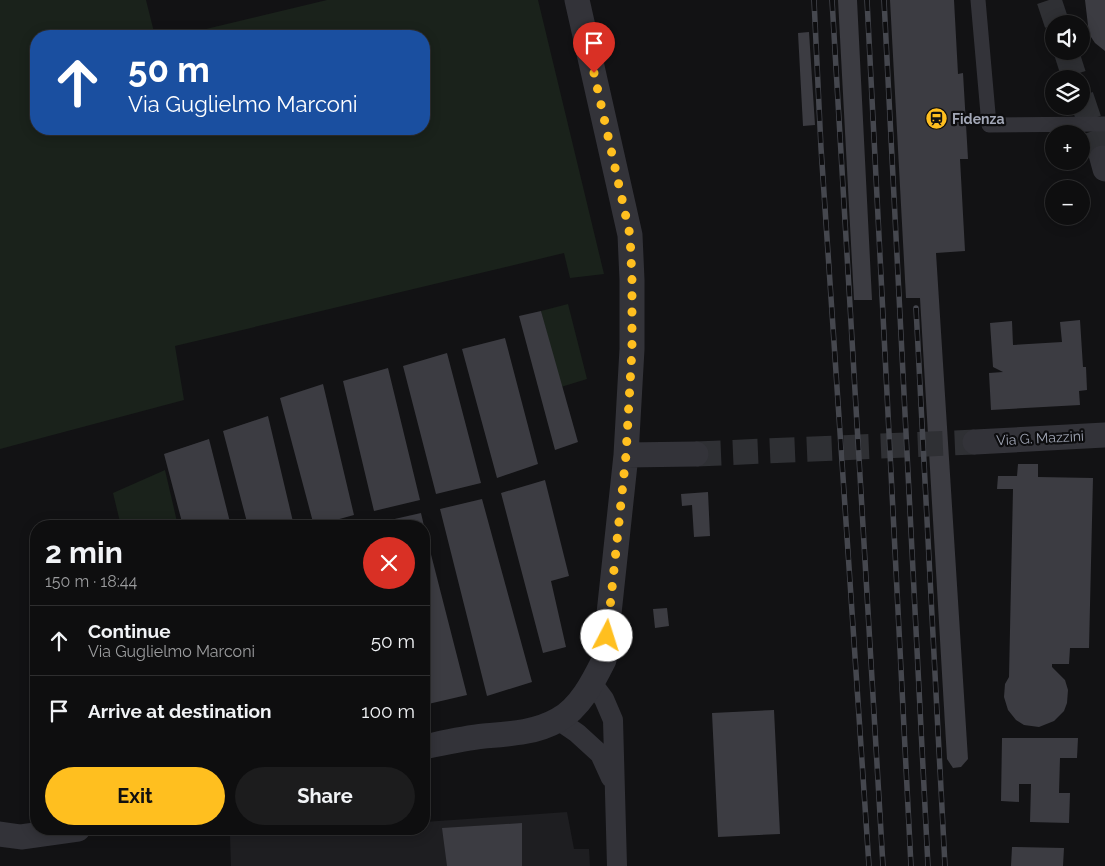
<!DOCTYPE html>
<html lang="en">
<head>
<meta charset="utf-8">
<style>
  :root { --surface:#0e0e0f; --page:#1c1c1d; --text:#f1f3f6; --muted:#9b9c9e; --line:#2e2e2f; --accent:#ffbf1f }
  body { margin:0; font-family:Raleway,sans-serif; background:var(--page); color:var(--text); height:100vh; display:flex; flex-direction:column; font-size:19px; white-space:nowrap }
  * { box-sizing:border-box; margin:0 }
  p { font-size:16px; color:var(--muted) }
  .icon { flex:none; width:28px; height:28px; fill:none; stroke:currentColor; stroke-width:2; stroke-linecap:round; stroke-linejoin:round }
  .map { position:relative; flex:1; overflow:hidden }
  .details { position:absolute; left:30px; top:520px; width:400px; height:315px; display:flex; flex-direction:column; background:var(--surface); border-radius:20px; box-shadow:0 2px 12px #0003,0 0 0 1px var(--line) }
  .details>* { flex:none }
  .hud { position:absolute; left:30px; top:30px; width:400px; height:105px; border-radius:20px; box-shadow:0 2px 12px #0003,0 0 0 1px var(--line); background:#1a4fa0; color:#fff; overflow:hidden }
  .buttons { position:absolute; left:1045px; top:15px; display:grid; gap:10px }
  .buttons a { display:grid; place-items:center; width:45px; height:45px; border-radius:50%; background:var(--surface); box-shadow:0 2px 12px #0003,0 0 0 1px var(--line); font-size:25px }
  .pin { position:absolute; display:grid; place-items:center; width:42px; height:42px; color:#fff; margin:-51px -21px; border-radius:50% 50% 50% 0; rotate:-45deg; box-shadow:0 0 5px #0007 }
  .pin .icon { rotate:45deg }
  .me { position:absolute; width:55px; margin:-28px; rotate:5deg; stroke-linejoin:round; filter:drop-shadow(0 0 4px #0008) }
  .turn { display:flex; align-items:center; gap:18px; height:105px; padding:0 15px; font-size:22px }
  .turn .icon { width:65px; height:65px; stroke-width:2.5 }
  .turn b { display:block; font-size:35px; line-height:42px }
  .round { display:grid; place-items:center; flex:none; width:52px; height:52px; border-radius:26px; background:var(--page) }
  .head { display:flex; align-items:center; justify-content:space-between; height:85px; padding:0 15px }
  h1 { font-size:30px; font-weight:700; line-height:38px }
  .primary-button { display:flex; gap:10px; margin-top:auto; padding:10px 15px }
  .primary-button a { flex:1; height:58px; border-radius:30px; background:var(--accent); color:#111; font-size:20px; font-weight:700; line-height:58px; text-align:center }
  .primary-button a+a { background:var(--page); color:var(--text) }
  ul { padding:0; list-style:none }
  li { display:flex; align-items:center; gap:15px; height:70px; padding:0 15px; border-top:1px solid var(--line) }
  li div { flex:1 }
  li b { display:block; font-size:19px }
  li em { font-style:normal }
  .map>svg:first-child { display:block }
  .built { fill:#1e1e21 }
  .green { fill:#1a221b }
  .building { fill:#3c3c42 }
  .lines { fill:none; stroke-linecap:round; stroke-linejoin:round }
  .tertiary-tunnel { stroke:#2f3034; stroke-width:25; stroke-dasharray:25 12; stroke-linecap:butt }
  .pedestrian { stroke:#333339; stroke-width:15 }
  .minor { stroke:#333339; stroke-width:20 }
  .tertiary { stroke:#333339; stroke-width:25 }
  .rail-casing { stroke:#45474e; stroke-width:5.5 }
  .rail { stroke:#0d0d0f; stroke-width:4; stroke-dasharray:11; stroke-linecap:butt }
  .route { stroke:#ffbf1f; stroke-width:9; stroke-dasharray:0 16.2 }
  .labels { text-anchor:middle; stroke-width:4.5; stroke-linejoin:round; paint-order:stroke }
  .poi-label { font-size:14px; font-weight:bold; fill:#a2a7b6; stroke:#0d0d0f; text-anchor:start }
  .street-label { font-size:14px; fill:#a2a7b6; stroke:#0d0d0f }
</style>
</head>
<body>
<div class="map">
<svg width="1105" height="866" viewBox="0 0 1105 866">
  <rect width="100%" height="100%" fill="#121214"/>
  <path class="built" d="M567 812 574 849H589L590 866H231L230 836 254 829H424V822Z"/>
  <path class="green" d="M0 0H146L155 36H36V129H424V36H177L327 0H538L604 274 570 278 564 253 175 346 184 400 0 449Z
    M568 304 587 379 561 387 541 311Z
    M165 470 178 526H121L113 493Z"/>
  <path class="building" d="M838 0H857L872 300H854Z
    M890 0H954L958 74 963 73 968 159H960L965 251 936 253 968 759 961 767 953 768 947 759 920 298H906Z
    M1085 0H1105V51L1095 43 1089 34Z
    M809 32 815 125 803 126 798 33Z
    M541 311 578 442 555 450 519 316Z
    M1080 320 1083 367H1086L1087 390 1079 391 1080 405 991 410 989 373 1003 372 993 367 990 323 1012 321 1013 345 1062 342 1060 322Z
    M505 338 538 464 497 478 462 349Z
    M447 353 481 483 436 494 403 366Z
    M388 368 420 500 374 511 343 381Z
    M323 384 354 515 314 526 280 398Z
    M268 416 294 526H248L223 431Z
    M209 439 231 526H183L164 454Z
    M1018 464H1038V477L1093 478 1089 648H1070L1069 664H1052V667L1065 680 1068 690 1067 703 1064 711 1054 721 1039 727 1024 725 1016 720 1008 710 1004 697 1005 684 1009 677 1013 489H997L998 476H1017Z
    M545 480 569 576 551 581 566 647 543 653 501 493Z
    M708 492 710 536 694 537 692 505 682 506 681 494Z
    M482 499 532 682 487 696 440 509Z
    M421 513 424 526H378L377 523Z
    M424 527 467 695 424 705Z
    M667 608 669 626 655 628 653 609Z
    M774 710 780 834 718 837 712 713Z
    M1002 738H1078L1077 758H1060L1059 793H1070L1069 823 1030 822 1031 784H1019V802L1001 801Z
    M522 823V866H447L442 828Z
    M1012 847 1064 848 1063 866H1011Z"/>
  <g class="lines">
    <path class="tertiary-tunnel" d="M1049 0 1057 24
      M1066 51 1075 79
      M1081 96 1102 158
      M696 454 975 442"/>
    <path class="pedestrian" d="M978 0 989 125 1105 124"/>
    <path class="minor" d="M592 683 604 699 613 720 617 866
      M558 720 577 733 600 754 611 778"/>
    <path class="tertiary" d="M1102 158 1105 169
      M975 442 1105 435
      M626 455 696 454
      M424 747C443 743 464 738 484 736 509 734 535 733 558 720 580 708 593 682 604 660L626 455 632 349V280L630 235 577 0
      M0 834 21 837 78 829"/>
    <defs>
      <path id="rail" d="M814 0 821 148 869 866
        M832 0 883 866
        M867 0 911 866
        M884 0 928 866
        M916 308 945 866"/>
    </defs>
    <use href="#rail" class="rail-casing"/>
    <use href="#rail" class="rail"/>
  </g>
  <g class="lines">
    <path class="route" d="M594 73 630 235 632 280V349L626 455 607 636"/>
  </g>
  <defs>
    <symbol id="station-disc" viewBox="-11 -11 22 22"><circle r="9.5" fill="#ffbf1f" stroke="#0d0d0f"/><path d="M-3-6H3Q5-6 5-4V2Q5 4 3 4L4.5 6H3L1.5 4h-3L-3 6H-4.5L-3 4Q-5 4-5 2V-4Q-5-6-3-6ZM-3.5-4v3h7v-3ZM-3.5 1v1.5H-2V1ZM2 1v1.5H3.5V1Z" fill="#111"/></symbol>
  </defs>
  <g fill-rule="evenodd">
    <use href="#station-disc" x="924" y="106" width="25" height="25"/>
  </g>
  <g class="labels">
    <g class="poi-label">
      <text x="952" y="124">Fidenza</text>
    </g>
    <g class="street-label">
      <text transform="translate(1040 438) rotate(-3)" y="5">Via G. Mazzini</text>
    </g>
  </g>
</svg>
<div class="buttons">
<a><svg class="icon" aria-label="sound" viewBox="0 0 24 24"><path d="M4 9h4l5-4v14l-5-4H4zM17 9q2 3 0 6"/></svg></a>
<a><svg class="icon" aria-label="layers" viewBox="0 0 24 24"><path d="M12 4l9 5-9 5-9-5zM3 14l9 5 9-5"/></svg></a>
<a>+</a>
<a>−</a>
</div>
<div class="pin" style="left:594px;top:73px;background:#d93025"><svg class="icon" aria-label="arrive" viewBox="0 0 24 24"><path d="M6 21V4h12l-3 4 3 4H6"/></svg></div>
<svg class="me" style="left:607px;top:636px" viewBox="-20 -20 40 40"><circle r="19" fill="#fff"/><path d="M0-13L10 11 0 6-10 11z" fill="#ffbf1f"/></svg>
<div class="hud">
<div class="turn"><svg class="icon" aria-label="ahead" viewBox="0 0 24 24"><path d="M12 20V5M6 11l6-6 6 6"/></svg><div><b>50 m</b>Via Guglielmo Marconi</div></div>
</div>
<section class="details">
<div class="head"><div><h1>2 min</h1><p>150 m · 18:44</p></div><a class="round" style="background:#d93025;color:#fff"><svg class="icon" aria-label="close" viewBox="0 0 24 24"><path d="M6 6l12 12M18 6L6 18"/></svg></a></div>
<ul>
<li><svg class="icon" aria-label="ahead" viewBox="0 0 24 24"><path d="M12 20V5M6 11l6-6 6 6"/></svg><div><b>Continue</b><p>Via Guglielmo Marconi</p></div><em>50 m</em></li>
<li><svg class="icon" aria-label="arrive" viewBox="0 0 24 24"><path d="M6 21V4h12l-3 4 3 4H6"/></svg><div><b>Arrive at destination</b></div><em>100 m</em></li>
</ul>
<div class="primary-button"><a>Exit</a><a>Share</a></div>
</section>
</div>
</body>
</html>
